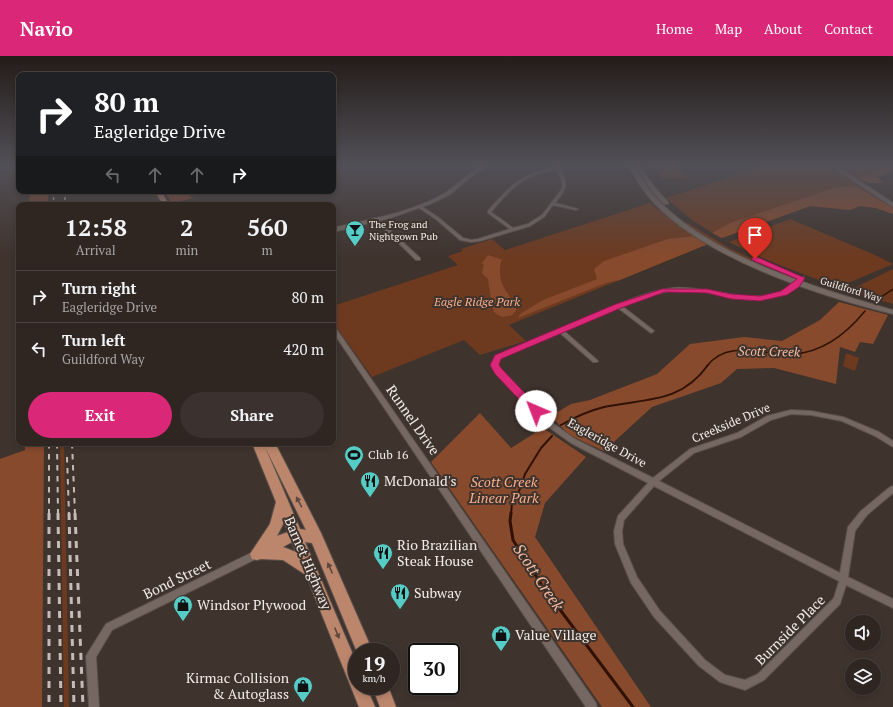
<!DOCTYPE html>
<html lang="en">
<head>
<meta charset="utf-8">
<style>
  :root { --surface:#2f2622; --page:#3b322f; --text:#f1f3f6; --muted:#a7a5a5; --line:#4a4340; --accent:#db2777 }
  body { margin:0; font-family:"PT Serif",serif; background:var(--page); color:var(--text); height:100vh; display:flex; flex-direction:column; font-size:15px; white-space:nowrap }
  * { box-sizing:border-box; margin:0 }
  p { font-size:13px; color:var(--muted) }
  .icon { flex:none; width:22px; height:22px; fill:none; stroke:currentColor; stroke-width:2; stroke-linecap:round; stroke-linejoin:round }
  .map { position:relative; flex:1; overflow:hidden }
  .sheet { position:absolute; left:16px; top:146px; width:320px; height:244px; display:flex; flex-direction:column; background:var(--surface); border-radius:8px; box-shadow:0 2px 6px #0003,0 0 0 1px var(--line) }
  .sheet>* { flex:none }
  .hud { position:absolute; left:16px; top:16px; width:320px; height:122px; border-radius:8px; box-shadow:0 2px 6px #0003,0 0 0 1px var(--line); background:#202124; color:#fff; overflow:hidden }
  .tools { position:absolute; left:845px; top:559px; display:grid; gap:8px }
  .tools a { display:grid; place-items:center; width:36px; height:36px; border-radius:50%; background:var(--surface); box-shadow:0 2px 6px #0003,0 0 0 1px var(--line); font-size:20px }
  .speed { position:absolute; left:348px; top:587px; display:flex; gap:8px; font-size:20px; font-weight:700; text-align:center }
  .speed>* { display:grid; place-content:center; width:52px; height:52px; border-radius:50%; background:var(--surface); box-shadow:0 2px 6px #0003,0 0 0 1px var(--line); line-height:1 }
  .speed small { font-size:10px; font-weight:400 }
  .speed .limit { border:2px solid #111; border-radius:6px; background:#fff; color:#111 }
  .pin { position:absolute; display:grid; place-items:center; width:34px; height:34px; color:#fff; margin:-41px -17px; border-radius:50% 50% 50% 0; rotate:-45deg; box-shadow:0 0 4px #0007 }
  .pin .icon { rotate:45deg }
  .me { position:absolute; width:44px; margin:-22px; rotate:316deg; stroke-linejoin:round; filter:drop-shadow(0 0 3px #0008) }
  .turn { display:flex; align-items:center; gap:14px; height:84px; padding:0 12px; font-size:18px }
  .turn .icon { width:52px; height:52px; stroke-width:2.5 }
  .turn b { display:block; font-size:28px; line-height:34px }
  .lanes { display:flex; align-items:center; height:38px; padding:0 12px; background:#0003; justify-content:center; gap:20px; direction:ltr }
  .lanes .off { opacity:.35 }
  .eta { display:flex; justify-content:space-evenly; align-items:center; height:68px; text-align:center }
  .eta b { font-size:24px; font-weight:800; line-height:28px }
  .action { display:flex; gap:8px; margin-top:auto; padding:8px 12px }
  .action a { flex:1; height:46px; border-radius:24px; background:var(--accent); color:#fff; font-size:16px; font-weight:800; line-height:46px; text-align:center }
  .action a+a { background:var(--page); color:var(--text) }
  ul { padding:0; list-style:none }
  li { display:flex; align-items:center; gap:12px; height:52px; padding:0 12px; border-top:1px solid var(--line) }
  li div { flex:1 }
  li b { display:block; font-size:15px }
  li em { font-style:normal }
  header { display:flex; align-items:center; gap:24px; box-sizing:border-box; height:56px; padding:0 20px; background:var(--accent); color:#fff }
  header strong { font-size:19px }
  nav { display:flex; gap:22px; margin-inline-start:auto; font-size:14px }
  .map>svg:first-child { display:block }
  .green { fill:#6d3a20 }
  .forest { fill:#884a2c }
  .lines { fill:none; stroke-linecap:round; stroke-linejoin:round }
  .stream-far2 { stroke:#301103; stroke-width:1.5 }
  .stream-far1 { stroke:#301103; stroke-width:2 }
  .stream { stroke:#301103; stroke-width:3 }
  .minor-casing { stroke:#5b504c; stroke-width:2 }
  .tertiary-casing { stroke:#5b504c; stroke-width:2 }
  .secondary-casing { stroke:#5b504c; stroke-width:2 }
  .primary-casing { stroke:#5b504c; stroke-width:2 }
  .minor { fill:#756761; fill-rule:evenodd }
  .tertiary { fill:#756761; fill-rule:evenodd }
  .secondary { fill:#756761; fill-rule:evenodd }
  .primary { fill:#bc866c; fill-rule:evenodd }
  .rail-far2 { stroke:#c5bcb7; stroke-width:1.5; stroke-dasharray:3 3; stroke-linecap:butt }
  .rail-far1 { stroke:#c5bcb7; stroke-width:2; stroke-dasharray:5.5 5.5; stroke-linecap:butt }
  .rail { stroke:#c5bcb7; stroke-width:3; stroke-dasharray:7 7; stroke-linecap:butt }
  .oneway { fill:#5e483d }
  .route { fill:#db2777; stroke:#8e194d }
  .labels { text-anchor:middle; stroke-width:4; stroke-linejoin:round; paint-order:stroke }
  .far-poi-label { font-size:10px; fill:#f3ebe7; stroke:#3f332d; text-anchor:start }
  .far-street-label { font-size:10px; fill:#f3ebe7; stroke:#3f332d }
  .park-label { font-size:12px; font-style:italic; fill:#f9ae8b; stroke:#3f332d }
  .street-label { font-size:12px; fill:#f3ebe7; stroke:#3f332d }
  .poi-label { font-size:12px; fill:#f3ebe7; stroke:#3f332d; text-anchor:start }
  .water-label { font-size:13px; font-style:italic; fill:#f4bba1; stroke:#3f332d }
  .near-street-label { font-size:14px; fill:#f3ebe7; stroke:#3f332d }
  .near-poi-label { font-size:14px; fill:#f3ebe7; stroke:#3f332d; text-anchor:start }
  .near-park-label { font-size:14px; font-style:italic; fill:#f9ae8b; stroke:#3f332d }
  .near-water-label { font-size:16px; font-style:italic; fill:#f4bba1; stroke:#3f332d }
</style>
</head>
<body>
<header>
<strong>Navio</strong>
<nav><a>Home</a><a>Map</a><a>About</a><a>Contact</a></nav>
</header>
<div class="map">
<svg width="893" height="651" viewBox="0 0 893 651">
  <rect width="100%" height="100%" fill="#3f332d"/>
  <path class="green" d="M652 109H675L687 122H662Z
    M759 109H827L893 152V158L876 152 860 150 850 154 810 150 721 182 692 164 666 142 761 111Z
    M835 109H893V113L861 125Z
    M650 147 675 167 708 188 509 269 526 285 480 299 464 284 372 321 333 266V250L458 209 448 200 463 195 461 193 492 183 505 194Z
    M790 163 875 199 893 208 848 227 844 233C805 219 766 205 729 186Z
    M688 167 729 192 791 221 736 198 708 183 685 168Z
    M893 213V248L848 235Z
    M846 297 859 302 855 315 843 310Z
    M60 387H64L69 651H64Z"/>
  <path class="forest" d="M893 110V115L878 121 883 127H869L858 122Z
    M856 130 893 152V158L876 152 860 150 850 154 810 150 722 182 712 177 730 167 834 132Z
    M30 135H48V149H29Z
    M164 135H178L194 142 172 147Z
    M694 180 708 188 620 224 606 227 518 262 520 258 543 244 597 223 594 213 604 205 668 183Z
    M488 199 503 204 501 205C497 227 505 233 516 250V255L512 259 503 261C500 260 496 258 494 256 493 254 488 225 488 223L482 217 484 209 482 207Z
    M839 246 888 259 873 288 860 286 855 296 840 291 836 328 774 312 737 313 721 327 652 351 604 395 569 379 551 360 571 348 590 344 657 318 690 288 744 281 782 285 820 264Z
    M480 357 511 392 543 372 586 401 545 447 535 481 651 651H602L431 406Z
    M25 387H44L42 651H0V403L25 394Z"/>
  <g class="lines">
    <path class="stream-far2" d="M878 243 893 233
      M707 310C728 282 765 300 794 298 823 296 847 277 865 255"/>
    <path class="stream-far1" d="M561 369C575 361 588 355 604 351 646 342 680 348 708 309
      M511 458 512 447 520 433 525 418 541 392 552 380"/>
    <path class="stream" d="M511 457 510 465 513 484 543 531 633 651"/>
    <defs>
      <path id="minor" d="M555 109H559C568 131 569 129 555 147L578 153 576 154 553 149 544 161 530 170 480 185 471 186 460 184 437 164 418 151 421 150 439 162 463 182 471 184 478 183 510 173 488 157V155C509 131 523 115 557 112ZM557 114 562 125V133L542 159 528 168 513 172 491 156C511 132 525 117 557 114Z
        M246 147H248L250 149H246Z
        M375 162H377L420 202V204H416L375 164Z
        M800 221H804V222C769 261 727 235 684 234 662 234 641 243 622 250L653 274 654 275 651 277 618 252 564 275 597 304 598 305 597 306H593L559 276 500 302 497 309 500 314 547 363 575 383 653 422 690 393 737 377 767 360 791 354 811 355 843 361 879 376 893 385V391L875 380 842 365 811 359 791 358 771 364 741 381 694 397 659 425 840 517 848 471 861 455 890 431 893 430V437L867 459 855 475 848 521 893 543V552L846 529 840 548 764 624 745 634 720 626 699 610 654 561 631 527 615 488 614 475 618 460 648 427 571 387 543 367 496 316 491 309 496 300 511 293C540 281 569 269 598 257 622 247 647 235 673 232 707 228 760 254 789 231 793 228 797 224 800 221ZM654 430 839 525 834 542 758 618 745 624 725 619 705 604 660 555 637 521 623 488 622 475 624 464Z
        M333 270 335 271 596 647 597 651H586L333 276Z
        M257 494 260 495 261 498 260 501 112 574 96 601 99 651H89L86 600 106 568Z"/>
      <path id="tertiary" d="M482 109H488L476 117 449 139 430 148 390 162 333 176V172C370 163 411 157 445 137 458 129 468 117 482 109Z
        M829 109H835L893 147V151Z"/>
      <path id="secondary" d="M628 109H633C641 122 649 135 660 146 715 202 819 233 893 254V258C819 240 710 204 656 149 644 137 636 123 628 109Z
        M635 109H639L656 133 668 146V148H664L652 135Z"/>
      <path id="primary" d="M155 135H161L169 149H163Z
        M252 387H275L321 477 373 596H357L312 487 305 486 357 608V630H366L375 651H359L306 519 283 504 261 503 257 504 252 503 250 498 270 468 276 446ZM265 391 306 474 300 473ZM284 466 288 476 277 480ZM292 486 296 496 283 491Z
        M372 630H388L396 651H380Z"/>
    </defs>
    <use href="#minor" class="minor-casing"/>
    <use href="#tertiary" class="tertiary-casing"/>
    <use href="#secondary" class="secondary-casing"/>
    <use href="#primary" class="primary-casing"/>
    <use href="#minor" class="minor"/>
    <use href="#tertiary" class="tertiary"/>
    <use href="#secondary" class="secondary"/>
    <use href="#primary" class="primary"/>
    <path class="rail-far2" d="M53 135 54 149
      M65 135V149"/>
    <path class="rail-far1" d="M49 387V458
      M57 387 58 458
      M72 387 75 458
      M67 401 69 458"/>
    <path class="rail" d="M49 457V651
      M58 457 61 651
      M69 457 74 651
      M75 457 83 651"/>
  </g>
  <defs><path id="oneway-solid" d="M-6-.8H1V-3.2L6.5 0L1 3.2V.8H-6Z"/></defs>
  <g class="oneway">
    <use href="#oneway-solid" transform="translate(299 446) rotate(-118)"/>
    <use href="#oneway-solid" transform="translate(330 512) rotate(-114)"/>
    <use href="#oneway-solid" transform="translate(337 577) rotate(68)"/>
  </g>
  <linearGradient id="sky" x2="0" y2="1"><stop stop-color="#231c19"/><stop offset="0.54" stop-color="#525057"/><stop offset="1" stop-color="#525057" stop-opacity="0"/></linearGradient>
  <rect width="893" height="201" fill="url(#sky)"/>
  <path class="route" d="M752 201H757L805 222 799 231 787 239 760 245 731 243 707 237 665 236 621 252 501 303 499 309 502 313 539 352 541 355 539 357H532L495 318 490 309 495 299 616 248 662 233H707L731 238 760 240 781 235 797 223 752 204Z"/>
  <defs>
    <symbol id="bar-pin" viewBox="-11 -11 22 30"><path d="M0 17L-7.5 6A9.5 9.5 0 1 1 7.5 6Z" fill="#55cdc6" stroke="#3f332d"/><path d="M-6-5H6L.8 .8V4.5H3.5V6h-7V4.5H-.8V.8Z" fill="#111"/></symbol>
    <symbol id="stadium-pin" viewBox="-11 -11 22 30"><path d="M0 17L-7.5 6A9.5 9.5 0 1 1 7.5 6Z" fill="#55cdc6" stroke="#3f332d"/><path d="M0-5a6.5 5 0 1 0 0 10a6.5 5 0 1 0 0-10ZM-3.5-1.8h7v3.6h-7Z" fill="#111"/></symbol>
    <symbol id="restaurant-pin" viewBox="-11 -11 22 30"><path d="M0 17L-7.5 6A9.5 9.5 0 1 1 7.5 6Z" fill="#55cdc6" stroke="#3f332d"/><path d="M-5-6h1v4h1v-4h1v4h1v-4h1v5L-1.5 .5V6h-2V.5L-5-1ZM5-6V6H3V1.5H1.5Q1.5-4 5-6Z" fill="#111"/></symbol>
    <symbol id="shop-pin" viewBox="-11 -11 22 30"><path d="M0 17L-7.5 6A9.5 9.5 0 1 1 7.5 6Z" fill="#55cdc6" stroke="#3f332d"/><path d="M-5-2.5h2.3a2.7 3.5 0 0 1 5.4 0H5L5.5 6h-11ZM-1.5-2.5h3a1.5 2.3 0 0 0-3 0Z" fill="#111"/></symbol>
  </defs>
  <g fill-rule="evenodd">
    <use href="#bar-pin" x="344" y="163" width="22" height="30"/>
    <use href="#stadium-pin" x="343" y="388" width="22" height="30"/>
    <use href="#restaurant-pin" x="359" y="414" width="22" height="30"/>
    <use href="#restaurant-pin" x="372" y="486" width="22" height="30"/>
    <use href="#restaurant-pin" x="389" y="526" width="22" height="30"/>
    <use href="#shop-pin" x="172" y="538" width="22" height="30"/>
    <use href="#shop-pin" x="490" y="568" width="22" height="30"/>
    <use href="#shop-pin" x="292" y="619" width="22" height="30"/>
  </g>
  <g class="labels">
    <g class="far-poi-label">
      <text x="369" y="172">The Frog and<tspan x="369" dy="12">Nightgown Pub</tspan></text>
    </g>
    <g class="far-street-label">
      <text transform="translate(851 233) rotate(17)" y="4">Guildford Way</text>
    </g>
    <g class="park-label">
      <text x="477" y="250">Eagle Ridge Park</text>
    </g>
    <g class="street-label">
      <text transform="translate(731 367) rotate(-23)" y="4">Creekside Drive</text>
      <text transform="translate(607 387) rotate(29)" y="4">Eagleridge Drive</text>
    </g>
    <g class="poi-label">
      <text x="368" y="403">Club 16</text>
    </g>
    <g class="water-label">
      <text transform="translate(769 295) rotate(1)" y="5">Scott Creek</text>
    </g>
    <g class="near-street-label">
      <text transform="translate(413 364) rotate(55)" y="5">Runnel Drive</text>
      <text transform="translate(308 507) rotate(67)" y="5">Barnet Highway</text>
      <text transform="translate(177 523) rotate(-26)" y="5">Bond Street</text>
      <text transform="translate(790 574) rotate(-45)" y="5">Burnside Place</text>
    </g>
    <g class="near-poi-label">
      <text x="384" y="430">McDonald's</text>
      <text x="397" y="494">Rio Brazilian<tspan x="397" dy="16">Steak House</tspan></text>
      <text x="414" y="542">Subway</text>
      <text x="197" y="554">Windsor Plywood</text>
      <text x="515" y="584">Value Village</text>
      <text x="289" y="627" text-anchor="end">Kirmac Collision<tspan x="289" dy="16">&amp; Autoglass</tspan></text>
    </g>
    <g class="near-park-label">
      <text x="504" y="431">Scott Creek<tspan x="504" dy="16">Linear Park</tspan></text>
    </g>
    <g class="near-water-label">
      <text transform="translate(539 521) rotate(56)" y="6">Scott Creek</text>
    </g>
  </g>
</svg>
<div class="tools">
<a><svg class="icon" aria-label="sound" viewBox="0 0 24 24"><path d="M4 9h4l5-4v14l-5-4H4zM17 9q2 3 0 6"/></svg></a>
<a><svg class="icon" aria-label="layers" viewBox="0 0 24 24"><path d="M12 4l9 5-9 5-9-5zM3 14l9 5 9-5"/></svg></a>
</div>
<div class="speed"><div>19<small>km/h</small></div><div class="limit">30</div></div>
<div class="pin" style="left:755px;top:203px;background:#d93025"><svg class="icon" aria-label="arrive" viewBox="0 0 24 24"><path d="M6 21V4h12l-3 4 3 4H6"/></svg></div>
<svg class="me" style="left:536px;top:355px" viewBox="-20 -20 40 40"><circle r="19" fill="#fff"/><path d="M0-13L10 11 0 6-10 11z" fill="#db2777"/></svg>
<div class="hud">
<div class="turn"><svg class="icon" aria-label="right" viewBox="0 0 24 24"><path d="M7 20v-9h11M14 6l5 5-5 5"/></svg><div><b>80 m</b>Eagleridge Drive</div></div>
<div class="lanes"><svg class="icon off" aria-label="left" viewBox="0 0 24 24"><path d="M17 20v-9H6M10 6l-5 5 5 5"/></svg><svg class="icon off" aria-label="ahead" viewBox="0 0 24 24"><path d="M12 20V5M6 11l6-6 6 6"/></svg><svg class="icon off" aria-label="ahead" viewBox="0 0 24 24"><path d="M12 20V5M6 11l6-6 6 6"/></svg><svg class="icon" aria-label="right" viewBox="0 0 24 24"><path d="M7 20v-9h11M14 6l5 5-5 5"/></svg></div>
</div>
<section class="sheet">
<div class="eta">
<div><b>12:58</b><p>Arrival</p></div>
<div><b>2</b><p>min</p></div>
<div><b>560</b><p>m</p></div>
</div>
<ul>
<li><svg class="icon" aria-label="right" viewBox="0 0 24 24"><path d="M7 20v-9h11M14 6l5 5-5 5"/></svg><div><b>Turn right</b><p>Eagleridge Drive</p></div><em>80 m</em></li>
<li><svg class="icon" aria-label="left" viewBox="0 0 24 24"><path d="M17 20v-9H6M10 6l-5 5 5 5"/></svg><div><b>Turn left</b><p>Guildford Way</p></div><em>420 m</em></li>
</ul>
<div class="action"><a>Exit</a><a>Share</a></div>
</section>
</div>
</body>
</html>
